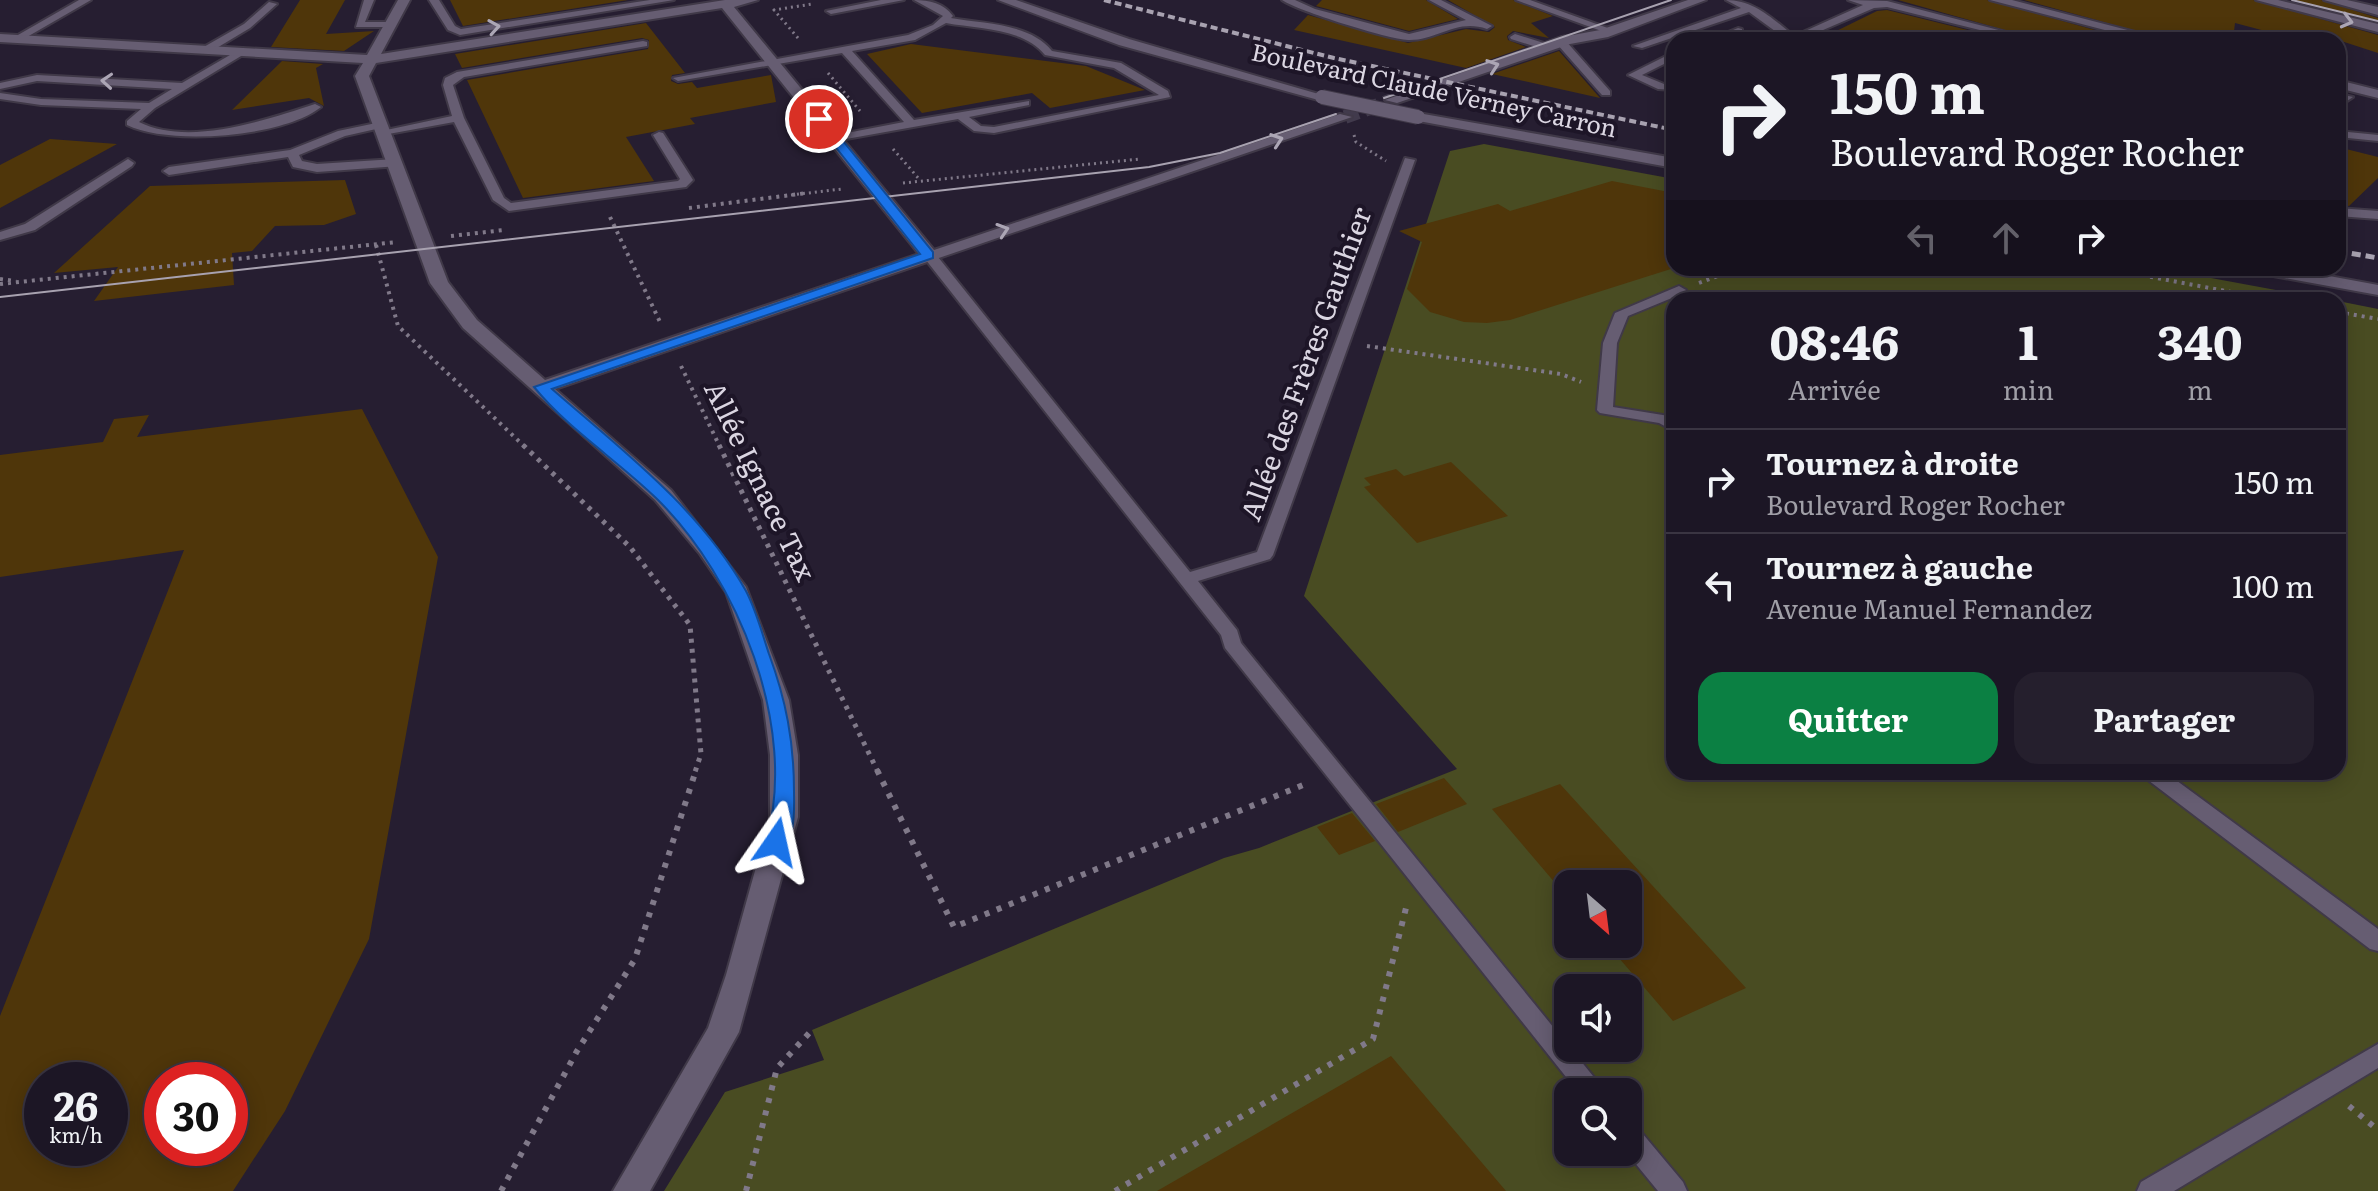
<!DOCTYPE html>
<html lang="fr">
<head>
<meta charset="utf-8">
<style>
  :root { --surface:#1c1625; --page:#251f2d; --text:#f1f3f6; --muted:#a09fa7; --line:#3a3542; --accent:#0b8043 }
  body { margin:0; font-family:Literata,serif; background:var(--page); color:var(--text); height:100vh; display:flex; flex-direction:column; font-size:30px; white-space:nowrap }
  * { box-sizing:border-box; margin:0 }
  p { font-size:26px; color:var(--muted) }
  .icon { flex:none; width:44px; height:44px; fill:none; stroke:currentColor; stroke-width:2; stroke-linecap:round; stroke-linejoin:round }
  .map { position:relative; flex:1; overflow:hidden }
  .panel { position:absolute; left:1666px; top:292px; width:680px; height:488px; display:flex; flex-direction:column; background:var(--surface); border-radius:24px; box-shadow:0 4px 20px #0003,0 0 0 2px var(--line) }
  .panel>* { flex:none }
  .guide { position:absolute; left:1666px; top:32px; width:680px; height:244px; border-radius:24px; box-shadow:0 4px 20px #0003,0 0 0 2px var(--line); background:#1c1625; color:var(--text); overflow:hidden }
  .needle { width:52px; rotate:152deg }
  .fabs { position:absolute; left:1554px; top:870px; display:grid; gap:16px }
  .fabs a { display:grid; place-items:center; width:88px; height:88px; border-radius:16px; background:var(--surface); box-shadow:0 4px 20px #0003,0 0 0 2px var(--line); font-size:40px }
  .speed { position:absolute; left:24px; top:1062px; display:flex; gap:16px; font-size:40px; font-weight:700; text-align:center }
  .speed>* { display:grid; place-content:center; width:104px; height:104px; border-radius:50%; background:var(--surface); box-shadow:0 4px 20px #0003,0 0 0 2px var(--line); line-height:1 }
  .speed small { font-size:20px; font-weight:400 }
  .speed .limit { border:12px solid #d22; background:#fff; color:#111 }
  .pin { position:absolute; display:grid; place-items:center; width:68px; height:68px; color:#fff; margin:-34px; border:4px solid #fff; border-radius:50%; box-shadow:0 2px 8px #0007 }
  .me { position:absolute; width:88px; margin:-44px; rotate:11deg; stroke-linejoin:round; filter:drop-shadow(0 0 6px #0008) }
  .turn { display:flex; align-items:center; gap:28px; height:168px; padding:0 32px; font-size:36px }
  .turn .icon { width:104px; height:104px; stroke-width:2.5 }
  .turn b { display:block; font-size:56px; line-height:68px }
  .lanes { display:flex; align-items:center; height:76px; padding:0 32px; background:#0003; justify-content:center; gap:40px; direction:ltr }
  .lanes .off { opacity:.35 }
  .eta { display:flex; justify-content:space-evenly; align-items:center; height:136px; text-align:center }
  .eta b { font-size:48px; font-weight:700; line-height:56px }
  .button { display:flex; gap:16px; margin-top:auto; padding:16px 32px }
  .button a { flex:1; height:92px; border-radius:24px; background:var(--accent); color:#fff; font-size:32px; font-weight:700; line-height:92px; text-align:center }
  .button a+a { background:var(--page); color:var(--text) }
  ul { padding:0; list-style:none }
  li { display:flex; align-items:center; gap:24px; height:104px; padding:0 32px; border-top:2px solid var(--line) }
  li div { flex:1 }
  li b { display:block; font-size:30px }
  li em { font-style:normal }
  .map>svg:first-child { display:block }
  .green { fill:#494c22; fill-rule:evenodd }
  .building { fill:#4f360a; fill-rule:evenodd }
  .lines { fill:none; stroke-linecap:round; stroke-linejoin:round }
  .minor-tunnel { stroke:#413a4c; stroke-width:14; stroke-dasharray:14 7; stroke-linecap:butt }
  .service-casing { stroke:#403948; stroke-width:4 }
  .minor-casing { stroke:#403948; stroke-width:4 }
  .secondary-casing { stroke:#403948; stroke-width:4 }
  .path-far3 { stroke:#807989; stroke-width:3; stroke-dasharray:2 4; stroke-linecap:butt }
  .path-far2 { stroke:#807989; stroke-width:4; stroke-dasharray:3 5; stroke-linecap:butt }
  .path-far1 { stroke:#807989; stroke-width:5; stroke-dasharray:4 6; stroke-linecap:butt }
  .path { stroke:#807989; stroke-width:6; stroke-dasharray:5 8; stroke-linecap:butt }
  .service { fill:#665d72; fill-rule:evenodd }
  .minor { fill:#665d72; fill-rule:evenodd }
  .secondary { fill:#665d72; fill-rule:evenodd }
  .tram { stroke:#a8a2b0; stroke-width:2 }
  .rail-far1 { stroke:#a8a2b0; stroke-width:4; stroke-dasharray:7 4; stroke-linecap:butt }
  .rail { stroke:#a8a2b0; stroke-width:5; stroke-dasharray:9 5; stroke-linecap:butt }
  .secondary-bridge-casing { stroke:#403948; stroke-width:16; stroke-linecap:butt }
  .secondary-bridge { stroke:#665d72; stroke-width:14 }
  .oneway { stroke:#aca6b5 }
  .route { fill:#1a73e8; stroke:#114b97; stroke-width:2 }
  .labels { text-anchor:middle; stroke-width:8; stroke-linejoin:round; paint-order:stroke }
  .far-street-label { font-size:24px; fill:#dbd6e2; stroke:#1d1527 }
  .street-label { font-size:28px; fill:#dbd6e2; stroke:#1d1527 }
</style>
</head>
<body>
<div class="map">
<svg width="2378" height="1191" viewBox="0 0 2378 1191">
  <rect width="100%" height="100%" fill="#261e31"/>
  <path class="green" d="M1484 144 1674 179V268H2157L2330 300H1674V772H2338V301L2378 309V1191H664L725 1092 824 1060 812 1030 1224 858 1259 848 1457 769 1304 596 1450 151ZM1568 884H1628V944H1568ZM1568 988H1628V1048H1568ZM1568 1092H1628V1152H1568Z"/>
  <path class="building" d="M300 0H345L326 34 374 31 344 51 271 47Z
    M450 0H628L463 26Z
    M1322 0H1426L1458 19 1409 31 1316 6Z
    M1448 0H1513L1553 16 1531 23 1549 38 1513 31 1507 36 1508 40 1526 47 1466 68 1294 30 1308 15 1408 43 1466 29 1489 32 1495 27Z
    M1898 0H1987L2131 40H2040Z
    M2024 0H2253L2378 35V53L2338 40 2294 31 2284 36 2235 23 2233 40H2169Z
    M2291 0H2321L2378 18V21Z
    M1887 10 2008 40H1818L1877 11Z
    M646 23 685 73 672 75 671 81 678 84 692 82 697 88 771 75 776 102 690 118 695 124 626 137 654 181 523 198 467 80 648 49 649 40 642 38 462 68 455 54Z
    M911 44 1086 66 1145 90 1050 108 1032 93 922 113 867 54Z
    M1559 51 1600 98 1492 74Z
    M282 61 323 64 316 68 324 106 309 98 232 110Z
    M50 139 117 144 0 208V165Z
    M2338 147 2378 157V178L2349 206 2338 205Z
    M345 180 356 214 324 225 275 226 252 251 232 253 234 285 94 301 118 267 54 273 150 186Z
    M1612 181 1674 193V268L1510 320 1487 323 1464 322 1430 312 1407 289 1422 242 1399 231 1498 204 1510 211Z
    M362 409 438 557 369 939 285 1111 233 1191H0V1016L184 550 0 577V455L103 442 114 419 149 415 137 437ZM42 1080H110V1148H42ZM162 1080H230V1148H162Z
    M1451 462 1508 516 1417 543 1364 487 1371 485 1364 478 1396 469 1404 476Z
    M1444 778 1467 804 1398 832 1376 804Z
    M1560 784 1651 884 1746 988 1673 1021 1607 944H1628V884H1556L1492 809Z
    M1352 813 1375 841 1339 855 1317 827Z
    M1391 1056 1506 1191H1157Z"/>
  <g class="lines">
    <path class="minor-tunnel" d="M1345 117 1392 100"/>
    <defs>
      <path id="service" d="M79 0H91L20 41 11 39Z
        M364 0H374L365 22H392L395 23V27H356Z
        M429 0H439L455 26 461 29 650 0H674L460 35 448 30Z
        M881 0H904L831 14 826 11Z
        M914 0C930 0 943 3 953 16L951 18C984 24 1030 23 1052 51L1121 63 1168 91 1170 97 994 133 974 131 958 119 835 141 831 140V136L904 122 842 53 678 81 673 78 908 35 933 25 943 16ZM946 23C978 29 1024 28 1045 55L1114 68 1159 95 994 127 981 126 969 117 1029 105V101L914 120 852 51 915 40Z
        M1282 0H1295L1315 9 1409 34 1466 20 1429 0H1441L1492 26 1487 29C1456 18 1437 41 1408 40 1388 39 1298 11 1282 0Z
        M1516 0H1530L1616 31 1607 33Z
        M1726 0C1754 0 1773 19 1794 36L1863 5 1848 0 1887 1 2037 40H2020L1887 7 1874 8 1800 40H1787L1749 12 1642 48 1633 46 1741 8Z
        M269 2 277 4 250 28 210 52H202V48L244 24Z
        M1738 28 1742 29V33L1722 40H1708Z
        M1515 34 1550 45 1551 47 1546 50 1511 39 1510 37Z
        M1557 40H1565L1610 91V95H1602L1557 44Z
        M643 41 647 42V46L464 77 453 85 464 118 504 198 511 203 678 181 680 179 653 135 659 132 663 133 693 180 686 187 509 211 493 200 454 122 383 135 377 132 452 116 443 85 445 78 457 72Z
        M242 48 247 51 246 53 155 108 139 122C189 147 266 120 315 104L321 107C284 137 169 146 127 125V121L141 109 41 105 0 99V93L41 99 149 103 172 89 37 81 0 89V83L37 75 182 83Z
        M1674 52V59L1642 75 1664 84H1674V90L1658 89 1628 75Z
        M2344 95 2353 97 2338 107V99Z
        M381 122 387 125 385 127 345 136 299 155 302 161 317 164 395 159 401 163 399 166 317 172 293 167 288 157 169 175 163 171 169 167 290 150 338 131Z
        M2338 131 2378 135V141L2338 137Z
        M1405 158 1415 160 1273 555 1270 559 1198 581 1237 630 1241 643 1606 1092H1578L1225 648 1221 635 922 255 934 252 1190 572 1257 552Z
        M128 159 134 163 132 166 35 230 0 240V232L25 224Z
        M2338 208 2378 211V219L2338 216Z
        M1679 286 1686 290 1684 293 1628 316 1617 343 1613 407 1669 416 1674 419V431L1659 423 1600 413 1597 410 1603 343 1615 313Z
        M2141 772H2165L2378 929V951L2370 949 2144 777Z
        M2378 1044V1068L2174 1191H2137L2141 1182Z
        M1628 1123 1637 1127 1683 1182 1687 1191H1658L1626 1152Z"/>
      <path id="minor" d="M398 0H410L381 54 725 0H758L734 7 934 250 1340 114 1352 117 555 389 671 490 746 587 789 700 798 755V817L739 1032 650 1191H613L708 1028 726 975 770 817V755L763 700 726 592 700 554 655 500 463 328 430 283 355 76 363 63 0 42V34L367 55ZM722 8 919 254 545 380 477 320 448 282 369 76 376 63Z
        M1688 0H1706L1608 37 1570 44 1397 103 1385 100 1562 37 1600 30Z
        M1990 0H2012L2166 40H2143Z
        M2256 0H2278L2378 24V32Z
        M2338 80 2378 90V98L2338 88Z"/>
      <path id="secondary" d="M998 0H1016L1129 39 1329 97 1322 101 1119 45Z
        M2324 0H2347L2378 7V15Z
        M1418 113 1674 158V168L1413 120V114Z
        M2248 268H2286L2378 285V295L2257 273Z"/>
    </defs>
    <use href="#service" class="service-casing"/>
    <use href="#minor" class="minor-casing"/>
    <use href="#secondary" class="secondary-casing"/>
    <path class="path-far3" d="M798 38 774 10 812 4
      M828 73 860 111
      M1354 135 1356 142 1386 161
      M893 149 920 180
      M903 183 1140 159
      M791 195 842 189"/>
    <path class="path-far2" d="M689 208 807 193
      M610 217 661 324
      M451 236 504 230
      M376 245 398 326 525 447
      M2103 268 2274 300
      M0 279 16 281
      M1699 283 1739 268
      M0 284 397 242
      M2338 312 2378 319
      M1367 346 1561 374 1581 382
      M681 366 720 447"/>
    <path class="path-far1" d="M523 445 630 547 690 625 701 754 695 772
      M719 445 878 772"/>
    <path class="path" d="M877 770 954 927 1308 783
      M2349 1106 2378 1130
      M501 1191 577 1051 635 959 696 770
      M746 1191 777 1068 812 1030
      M1115 1191 1373 1039 1407 904"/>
    <use href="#service" class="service"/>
    <use href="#minor" class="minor"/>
    <use href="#secondary" class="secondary"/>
    <path class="tram" d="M2292 0 2378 21
      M1384 98 1671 0
      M0 297 1149 167 1220 153 1336 114"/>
    <path class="rail-far1" d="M1104 0 1334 58 1674 130"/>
    <path class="rail" d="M2338 251 2378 258"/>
    <defs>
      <path id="secondary-bridge" d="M1322 97 1418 117"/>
    </defs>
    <use href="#secondary-bridge" class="secondary-bridge-casing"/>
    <use href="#secondary-bridge" class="secondary-bridge"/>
  </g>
  <defs><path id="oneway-chevron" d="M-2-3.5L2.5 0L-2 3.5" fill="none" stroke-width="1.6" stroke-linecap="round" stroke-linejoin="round" transform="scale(2)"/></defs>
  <g class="oneway">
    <use href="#oneway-chevron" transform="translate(2347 21) rotate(14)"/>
    <use href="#oneway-chevron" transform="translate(494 27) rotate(-9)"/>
    <use href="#oneway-chevron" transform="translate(1493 66) rotate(-19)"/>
    <use href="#oneway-chevron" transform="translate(107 81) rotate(-176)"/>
    <use href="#oneway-chevron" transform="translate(1277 140) rotate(-19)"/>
    <use href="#oneway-chevron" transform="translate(1003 230) rotate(-18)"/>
  </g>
  <path class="route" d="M815 116H823L933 252V258L552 389C622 450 700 509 746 591 756 610 762 633 769 654 786 700 794 742 794 791 794 808 797 844 776 850L766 842C799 728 738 578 656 498 617 460 568 429 534 387L920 254 815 121Z"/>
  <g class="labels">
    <g class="far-street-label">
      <text transform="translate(1434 91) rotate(12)" y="8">Boulevard Claude Verney Carron</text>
    </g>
    <g class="street-label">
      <text transform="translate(1306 364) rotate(-70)" y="10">Allée des Frères Gauthier</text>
      <text transform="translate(760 481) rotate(64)" y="10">Allée Ignace Tax</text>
    </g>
  </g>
</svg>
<div class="fabs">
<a><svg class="needle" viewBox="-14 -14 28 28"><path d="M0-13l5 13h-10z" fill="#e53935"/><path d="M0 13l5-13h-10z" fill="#a09fa7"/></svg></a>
<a><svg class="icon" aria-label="sound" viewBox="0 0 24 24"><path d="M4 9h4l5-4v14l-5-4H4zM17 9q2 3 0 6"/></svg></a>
<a><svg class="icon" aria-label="search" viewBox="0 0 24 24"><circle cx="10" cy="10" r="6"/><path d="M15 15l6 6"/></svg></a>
</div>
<div class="speed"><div>26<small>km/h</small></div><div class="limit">30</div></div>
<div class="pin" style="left:819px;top:119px;background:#d93025"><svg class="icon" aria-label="arrive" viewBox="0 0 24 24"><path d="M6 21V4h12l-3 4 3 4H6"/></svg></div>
<svg class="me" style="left:776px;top:842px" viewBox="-20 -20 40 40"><path d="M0-17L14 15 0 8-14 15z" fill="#1a73e8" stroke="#fff" stroke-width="4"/></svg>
<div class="guide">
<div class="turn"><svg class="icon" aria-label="right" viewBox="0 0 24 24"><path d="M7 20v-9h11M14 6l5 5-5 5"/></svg><div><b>150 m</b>Boulevard Roger Rocher</div></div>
<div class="lanes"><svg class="icon off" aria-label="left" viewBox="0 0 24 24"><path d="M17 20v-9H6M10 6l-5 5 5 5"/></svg><svg class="icon off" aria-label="ahead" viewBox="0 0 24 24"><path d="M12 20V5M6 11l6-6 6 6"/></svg><svg class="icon" aria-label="right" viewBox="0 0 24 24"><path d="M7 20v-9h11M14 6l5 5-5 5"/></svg></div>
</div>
<section class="panel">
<div class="eta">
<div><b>08:46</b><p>Arrivée</p></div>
<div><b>1</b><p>min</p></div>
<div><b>340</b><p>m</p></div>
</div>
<ul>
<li><svg class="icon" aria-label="right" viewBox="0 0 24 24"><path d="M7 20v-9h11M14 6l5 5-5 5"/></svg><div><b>Tournez à droite</b><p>Boulevard Roger Rocher</p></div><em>150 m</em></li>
<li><svg class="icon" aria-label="left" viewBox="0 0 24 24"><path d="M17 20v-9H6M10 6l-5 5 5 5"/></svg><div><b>Tournez à gauche</b><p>Avenue Manuel Fernandez</p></div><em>100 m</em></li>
</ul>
<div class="button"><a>Quitter</a><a>Partager</a></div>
</section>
</div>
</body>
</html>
